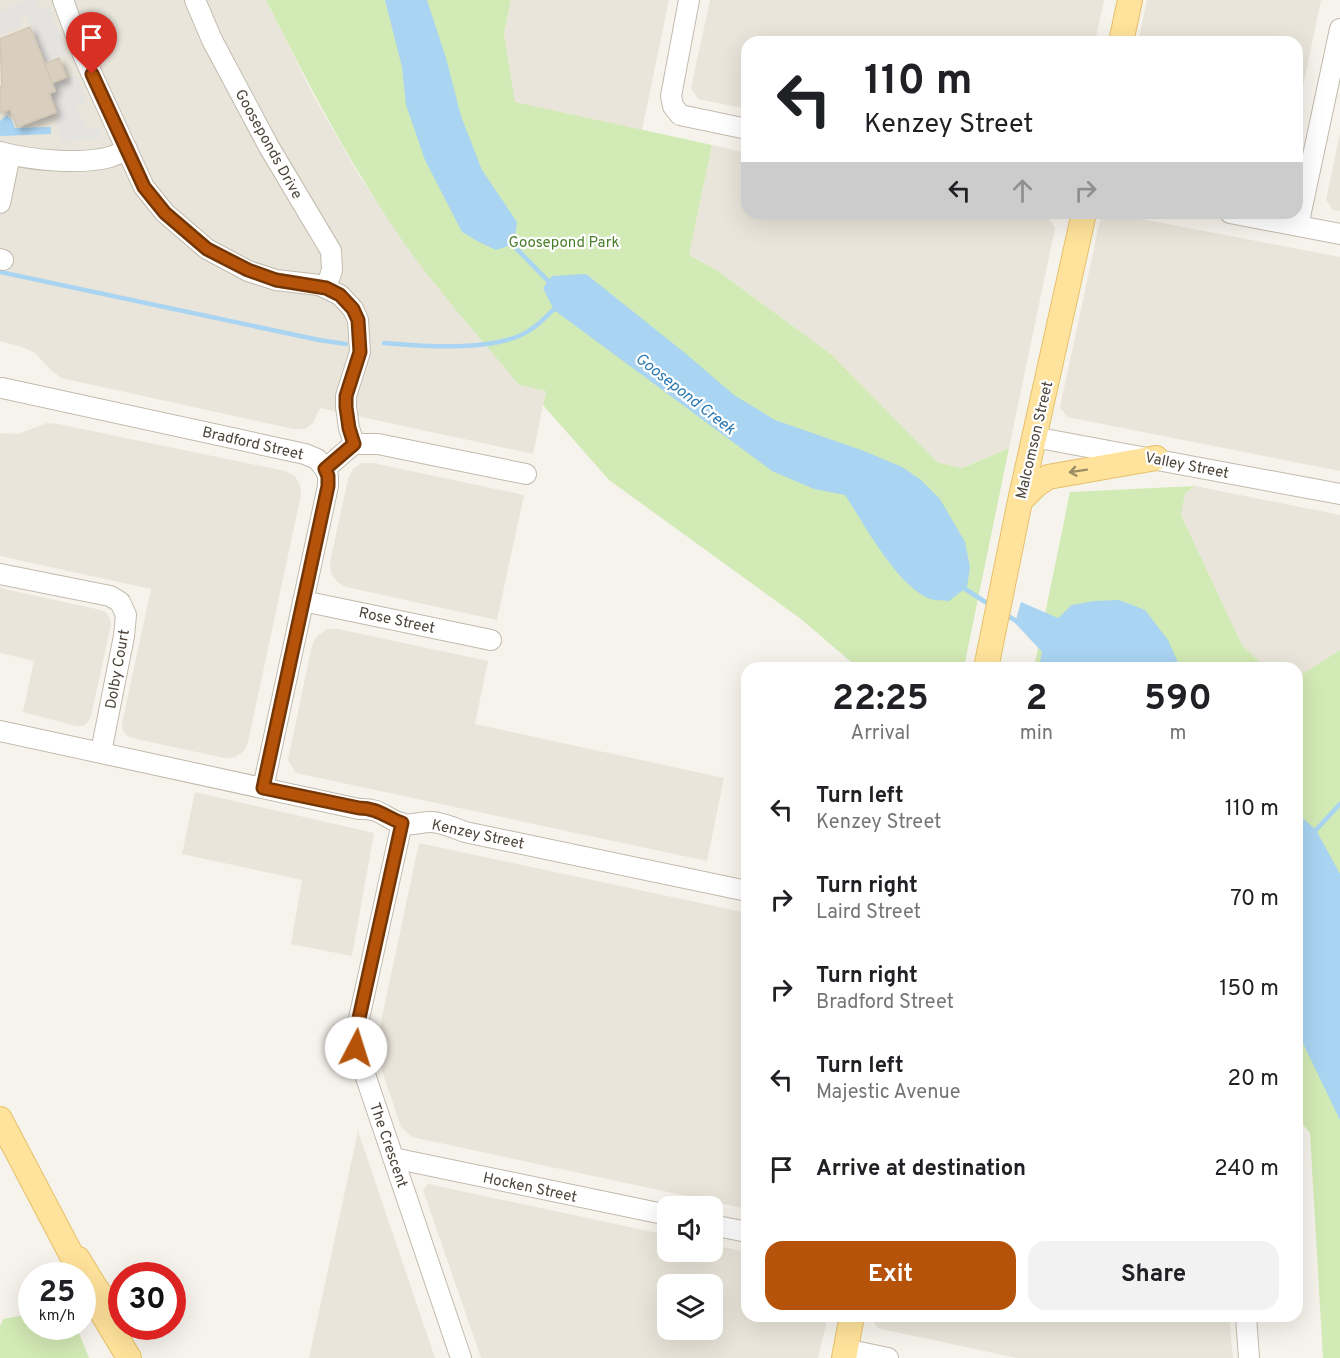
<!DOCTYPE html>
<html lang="en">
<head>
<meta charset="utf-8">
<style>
  :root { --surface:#fff; --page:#f2f2f2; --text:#202124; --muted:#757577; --accent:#b45309 }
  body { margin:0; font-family:Overpass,sans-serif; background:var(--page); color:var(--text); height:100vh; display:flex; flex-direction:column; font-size:22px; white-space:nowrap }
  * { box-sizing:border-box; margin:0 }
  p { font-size:20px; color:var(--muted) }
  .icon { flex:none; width:33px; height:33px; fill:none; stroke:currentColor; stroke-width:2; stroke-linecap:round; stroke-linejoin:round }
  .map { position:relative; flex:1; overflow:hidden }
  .drawer { position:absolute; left:741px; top:662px; width:562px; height:660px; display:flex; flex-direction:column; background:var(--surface); border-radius:18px; box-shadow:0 6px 24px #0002 }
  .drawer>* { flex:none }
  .top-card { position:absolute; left:741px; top:36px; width:562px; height:183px; border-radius:18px; box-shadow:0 6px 24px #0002; background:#fff; color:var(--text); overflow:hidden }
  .fabs { position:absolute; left:657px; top:1196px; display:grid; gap:12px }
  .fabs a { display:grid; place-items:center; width:66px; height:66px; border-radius:12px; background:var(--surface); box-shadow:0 6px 24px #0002; font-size:30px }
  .speed { position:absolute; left:18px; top:1262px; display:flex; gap:12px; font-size:30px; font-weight:700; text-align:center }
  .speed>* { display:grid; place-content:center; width:78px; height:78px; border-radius:50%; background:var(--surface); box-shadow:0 6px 24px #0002; line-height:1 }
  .speed small { font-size:15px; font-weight:400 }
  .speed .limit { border:9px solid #d22; background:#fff; color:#111 }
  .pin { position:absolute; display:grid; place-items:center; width:51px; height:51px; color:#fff; margin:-62px -26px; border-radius:50% 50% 50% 0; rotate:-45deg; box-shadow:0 0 6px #0007 }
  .pin .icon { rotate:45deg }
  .me { position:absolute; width:66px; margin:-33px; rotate:5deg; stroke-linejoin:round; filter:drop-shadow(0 0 4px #0008) }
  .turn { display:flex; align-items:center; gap:21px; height:126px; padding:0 24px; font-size:27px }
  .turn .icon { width:78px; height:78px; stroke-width:2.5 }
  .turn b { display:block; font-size:42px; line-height:51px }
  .lanes { display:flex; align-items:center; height:57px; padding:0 24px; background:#0003; justify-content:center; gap:30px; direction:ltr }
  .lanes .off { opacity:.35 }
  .eta { display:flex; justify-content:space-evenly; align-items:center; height:102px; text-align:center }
  .eta b { font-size:36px; font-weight:700; line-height:42px }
  .primary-button { display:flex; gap:12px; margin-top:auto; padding:12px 24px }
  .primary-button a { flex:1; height:69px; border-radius:18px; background:var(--accent); color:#fff; font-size:24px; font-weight:700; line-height:69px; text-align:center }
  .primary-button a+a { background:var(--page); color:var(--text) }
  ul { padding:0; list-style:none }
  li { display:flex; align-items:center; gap:18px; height:90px; padding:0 24px }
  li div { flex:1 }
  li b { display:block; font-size:22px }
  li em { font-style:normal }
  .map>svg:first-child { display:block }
  .residential { fill:#eae5da; fill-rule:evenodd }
  .green { fill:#d2eab5 }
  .parking { fill:#e5e3e0 }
  .water { fill:#a9d4f2 }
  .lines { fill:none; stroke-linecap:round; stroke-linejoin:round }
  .stream { stroke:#a9d4f2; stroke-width:4.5 }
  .building { fill:#d8cfc1; stroke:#d3c7b4; stroke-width:1.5; filter:url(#shadow) }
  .minor-casing { stroke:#c2bbae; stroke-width:22 }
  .major-casing { stroke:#e6c16a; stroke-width:26 }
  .minor { stroke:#fff; stroke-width:20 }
  .major { stroke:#ffe39c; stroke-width:24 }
  .oneway { stroke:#9c8c66 }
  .route-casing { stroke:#753606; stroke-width:15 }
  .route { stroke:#b45309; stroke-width:10 }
  .labels { text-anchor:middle; stroke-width:4.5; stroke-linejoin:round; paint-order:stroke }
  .street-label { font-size:15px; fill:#4b4439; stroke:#fff }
  .park-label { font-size:15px; fill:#4a7f2a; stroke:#fff }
  .water-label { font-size:16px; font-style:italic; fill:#2e7ab2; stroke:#fff }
</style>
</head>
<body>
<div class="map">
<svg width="1340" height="1358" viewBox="0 0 1340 1358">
  <defs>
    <filter id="shadow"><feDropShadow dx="5" dy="5" stdDeviation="3" flood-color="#0004"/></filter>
  </defs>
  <rect width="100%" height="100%" fill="#f6f3ec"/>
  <path class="residential" d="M0 0H266L313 95 360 177 413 255 519 385 546 391 533 454 320 408 313 423 305 429H294L61 378 51 370 35 353 22 347 0 341Z
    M511 0H669L642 130 514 102 504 34Z
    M710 0H1104L1095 42H747V109L698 99 691 88Z
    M1147 0H1321L1298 111V42H1138Z
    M1340 133V211L1333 210 1326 200Z
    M712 145 747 153V213H1028L1048 217 1055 228 1009 448 961 468 937 462 832 355 718 271 689 255Z
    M1110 213 1340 257V471L1067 417 1060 407 1100 220Z
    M47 423 58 424 285 471 295 476 300 485 301 495 248 742 244 751 235 757 224 758 132 738 126 735 123 730 122 723 151 589 0 556V433L18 434Z
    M362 463H373L524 495 497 620 346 587 337 582 331 573 330 562 348 479 353 469Z
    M1195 486 1340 515V650L1298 677V668L1265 667 1242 645 1181 515 1185 493Z
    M0 588 101 610 107 613 110 619 111 625 91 716 88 722 83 726H76L23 712 34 661 0 653Z
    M327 629H338L488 661 475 724 724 778 707 861 296 773 288 760 312 645 317 636Z
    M195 792 374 833 352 956 291 944 302 880 182 854Z
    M419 843 747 913V1209L412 1137 401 1127 375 1050Z
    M358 1131 435 1358H309Z
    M428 1184 667 1235 668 1251H712L713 1245 747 1252V1316H828L818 1358H481L423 1190ZM668 1284H712V1329H668Z
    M871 1316H1229L1233 1358H1017L877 1328Z"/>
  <path class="green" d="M266 0H511L504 34 515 102 712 145 689 255 718 271 832 355 937 462 962 468 1009 448 964 667H857L801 619 609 480 543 405 546 391 519 385C484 342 445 299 412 254 355 174 310 88 266 0Z
    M1195 486 1185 493 1181 515 1242 645 1265 667 1034 668 1070 492Z
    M1340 650V1358H1323L1310 1133 1298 1119V677Z
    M31 1314 32 1326H76L89 1358H0V1326L3 1319Z"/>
  <path class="parking" d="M27 0H37L41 10 49 7 67 54 45 63 26 14 20 16 23 26 0 35V11Z
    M76 75 86 102 75 106 88 129 100 128V139L74 140 64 144 54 120 59 117 50 94 56 91 53 84Z"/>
  <path class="water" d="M385 0H427L446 58 461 116 482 170 517 222 514 244 496 250 479 242 462 232 425 160 406 105 402 67Z
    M7 115 9 118H11L15 128 51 127V134L0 136V121Z
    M586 274 685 353 734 395 775 420 864 451 902 467 921 480 940 499 965 542 970 567 967 587 949 601C943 600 936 601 930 599 896 585 865 525 845 495L814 489 772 471 554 310 543 288 552 276Z
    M1119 600 1145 610 1168 640 1180 667H1039L1042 652 1015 623 1021 602 1058 618 1072 605 1094 601Z
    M1298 814 1316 830 1340 874V1120L1298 1033Z"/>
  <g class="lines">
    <path class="stream" d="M509 241 551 284
      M0 272 319 340 346 344
      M384 343C423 346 496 353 530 330 540 324 549 314 558 305
      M959 585 990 605
      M1005 614 1021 624
      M1316 830 1340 804"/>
  </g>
  <path class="building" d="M30 27 55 91 49 93 56 112 17 127 10 109 0 113V87L2 86 0 39Z
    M59 58 66 77 52 83 45 64Z"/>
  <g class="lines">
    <defs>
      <path id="minor" d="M63 0 84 57 144 187 165 213 207 249 248 271 276 280 319 285 340 295 353 309 358 320 360 352 346 396V407L349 428 354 444
        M195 0 212 40 269 147 331 251 332 270 326 288
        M689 0 671 96 673 106 680 115 747 129
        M0 152C29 160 81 165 110 157 116 155 122 152 127 149
        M0 203 10 155
        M1230 213 1340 234
        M1298 226 1340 29
        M0 259 3 260
        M2 388 305 454 317 459 325 469 354 444H378L526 474
        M1034 437 1340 494
        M0 574 110 596 120 602 126 615 124 636 101 752
        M303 601 491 640
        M0 731 359 809C383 808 384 819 404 824 414 826 423 821 432 822 443 823 455 828 465 832L747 891
        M263 788 328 486V476L325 469
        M402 823 356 1032V1048L461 1358
        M393 1158 668 1215
        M712 1225 747 1232
        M1246 1316 1249 1358
        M845 1349 888 1358"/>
      <path id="major" d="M1121 42 1130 0
        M1020 501 1036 485 1048 477 1156 458
        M986 668 1020 501 1084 213
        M0 1119 82 1275
        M78 1259 95 1287 122 1323
        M101 1311 129 1358
        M844 1358 852 1316"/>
    </defs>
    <use href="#minor" class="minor-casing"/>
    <use href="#major" class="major-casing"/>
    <use href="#minor" class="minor"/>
    <use href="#major" class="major"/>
  </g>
  <defs><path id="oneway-shaft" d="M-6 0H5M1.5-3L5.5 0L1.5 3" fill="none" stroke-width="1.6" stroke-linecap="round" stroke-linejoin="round" transform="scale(1.5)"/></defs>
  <use class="oneway" href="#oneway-shaft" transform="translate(1078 471) rotate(171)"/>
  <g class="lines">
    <defs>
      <path id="route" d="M92 74 144 187 165 213 207 249 248 270 276 280 326 288 340 295 353 309 358 320 360 352 346 396V407L349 428 354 444 325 469 328 476V486L263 788 359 808C377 808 386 817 402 823L356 1032V1048"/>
    </defs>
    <use href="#route" class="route-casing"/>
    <use href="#route" class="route"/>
  </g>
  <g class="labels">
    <g class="street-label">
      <text transform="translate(269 144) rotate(61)" y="5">Gooseponds Drive</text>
      <text transform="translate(1034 440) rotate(-77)" y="5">Malcomson Street</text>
      <text transform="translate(253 443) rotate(13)" y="5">Bradford Street</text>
      <text transform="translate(1187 465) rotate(11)" y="5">Valley Street</text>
      <text transform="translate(397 620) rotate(12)" y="5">Rose Street</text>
      <text transform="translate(117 669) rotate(-80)" y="5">Dolby Court</text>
      <text transform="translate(478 834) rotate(12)" y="5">Kenzey Street</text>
      <text transform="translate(389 1145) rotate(71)" y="5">The Crescent</text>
      <text transform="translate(530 1187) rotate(12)" y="5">Hocken Street</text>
    </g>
    <g class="park-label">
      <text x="564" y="247">Goosepond Park</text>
    </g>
    <g class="water-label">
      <text transform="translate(686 393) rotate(38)" y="6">Goosepond Creek</text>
    </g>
  </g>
</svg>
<div class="fabs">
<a><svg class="icon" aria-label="sound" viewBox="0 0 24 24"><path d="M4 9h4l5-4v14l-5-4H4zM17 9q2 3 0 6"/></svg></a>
<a><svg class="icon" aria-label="layers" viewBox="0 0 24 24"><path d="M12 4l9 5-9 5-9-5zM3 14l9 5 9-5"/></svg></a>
</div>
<div class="speed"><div>25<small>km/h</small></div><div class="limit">30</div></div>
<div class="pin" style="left:92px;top:74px;background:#d93025"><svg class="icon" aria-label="arrive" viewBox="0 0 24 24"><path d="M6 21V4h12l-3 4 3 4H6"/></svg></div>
<svg class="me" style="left:356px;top:1048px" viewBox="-20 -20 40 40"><circle r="19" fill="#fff"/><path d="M0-13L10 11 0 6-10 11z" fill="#b45309"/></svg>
<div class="top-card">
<div class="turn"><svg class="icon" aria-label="left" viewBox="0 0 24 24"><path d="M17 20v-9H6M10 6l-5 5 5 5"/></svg><div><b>110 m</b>Kenzey Street</div></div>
<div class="lanes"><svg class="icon" aria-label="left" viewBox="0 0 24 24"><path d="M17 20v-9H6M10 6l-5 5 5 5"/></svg><svg class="icon off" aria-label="ahead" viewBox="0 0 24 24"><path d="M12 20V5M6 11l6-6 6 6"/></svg><svg class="icon off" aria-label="right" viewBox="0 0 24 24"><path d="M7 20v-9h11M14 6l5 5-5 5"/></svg></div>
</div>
<section class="drawer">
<div class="eta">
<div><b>22:25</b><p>Arrival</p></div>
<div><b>2</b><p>min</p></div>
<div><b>590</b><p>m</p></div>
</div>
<ul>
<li><svg class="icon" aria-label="left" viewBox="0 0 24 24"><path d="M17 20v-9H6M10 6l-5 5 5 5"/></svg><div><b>Turn left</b><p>Kenzey Street</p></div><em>110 m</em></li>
<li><svg class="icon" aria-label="right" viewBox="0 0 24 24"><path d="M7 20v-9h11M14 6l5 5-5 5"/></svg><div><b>Turn right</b><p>Laird Street</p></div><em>70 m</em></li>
<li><svg class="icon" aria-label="right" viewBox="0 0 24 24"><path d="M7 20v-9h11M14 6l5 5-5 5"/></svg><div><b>Turn right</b><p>Bradford Street</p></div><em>150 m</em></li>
<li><svg class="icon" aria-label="left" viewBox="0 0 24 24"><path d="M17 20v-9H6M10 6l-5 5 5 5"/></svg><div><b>Turn left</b><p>Majestic Avenue</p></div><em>20 m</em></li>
<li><svg class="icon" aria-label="arrive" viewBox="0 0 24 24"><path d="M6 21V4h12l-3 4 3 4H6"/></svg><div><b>Arrive at destination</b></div><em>240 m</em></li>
</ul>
<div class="primary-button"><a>Exit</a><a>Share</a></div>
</section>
</div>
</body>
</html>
